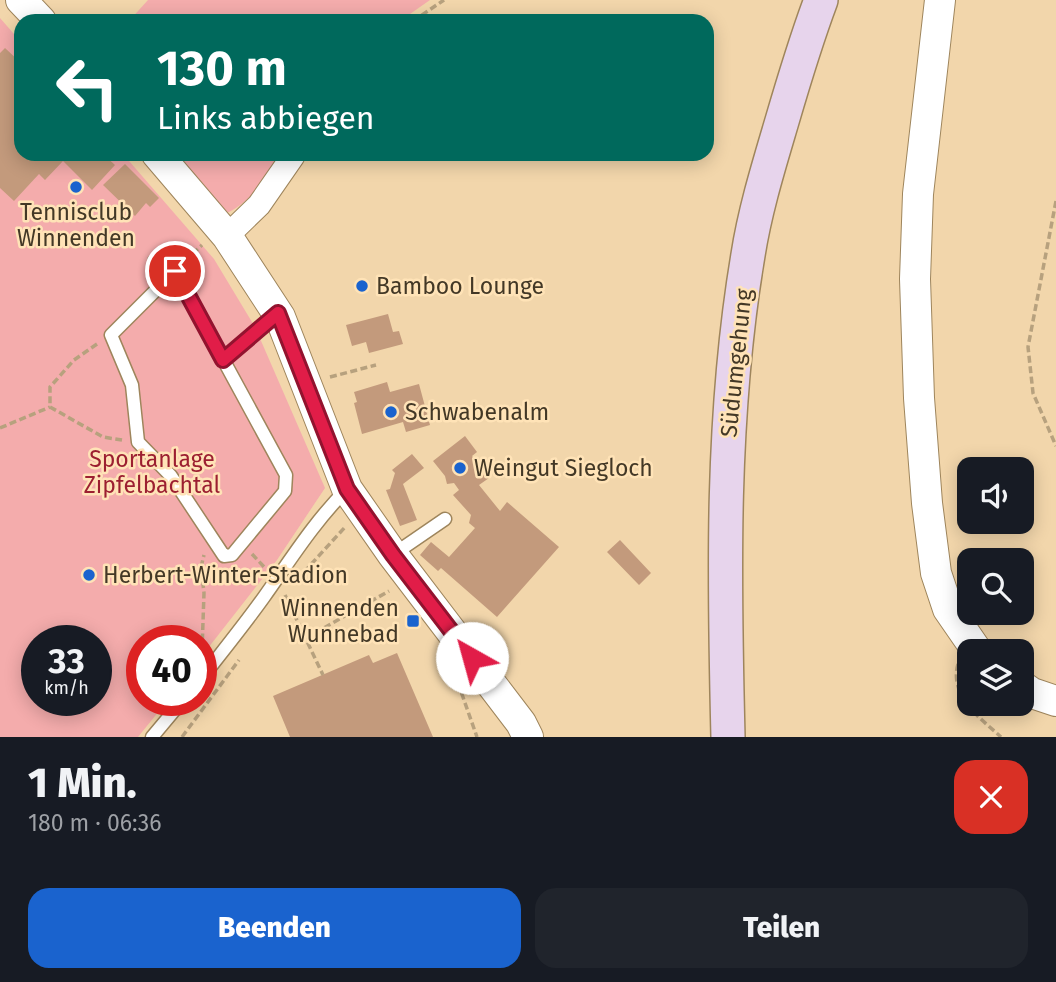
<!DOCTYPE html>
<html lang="de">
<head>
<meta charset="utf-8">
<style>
  :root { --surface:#171b24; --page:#20242c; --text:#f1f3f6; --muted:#9ea1a6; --accent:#1a63ce }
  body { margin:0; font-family:"Fira Sans",sans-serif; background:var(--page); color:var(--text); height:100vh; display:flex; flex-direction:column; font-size:26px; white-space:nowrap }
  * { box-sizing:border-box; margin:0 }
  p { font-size:23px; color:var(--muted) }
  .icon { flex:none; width:38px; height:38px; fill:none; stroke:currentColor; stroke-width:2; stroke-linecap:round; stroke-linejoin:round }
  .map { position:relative; height:737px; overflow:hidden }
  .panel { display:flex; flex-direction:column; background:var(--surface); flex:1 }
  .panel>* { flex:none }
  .guide { position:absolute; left:14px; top:14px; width:700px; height:147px; border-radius:21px; box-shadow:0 4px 18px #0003; background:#00695c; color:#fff; overflow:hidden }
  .fabs { position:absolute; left:957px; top:457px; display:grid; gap:14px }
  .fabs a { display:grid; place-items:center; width:77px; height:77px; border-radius:14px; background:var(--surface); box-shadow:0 4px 18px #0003; font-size:35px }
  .speed { position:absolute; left:21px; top:625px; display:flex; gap:14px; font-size:35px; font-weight:700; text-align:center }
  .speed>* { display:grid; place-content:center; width:91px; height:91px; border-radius:50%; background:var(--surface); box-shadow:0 4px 18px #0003; line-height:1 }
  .speed small { font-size:18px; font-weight:400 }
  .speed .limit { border:10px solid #d22; background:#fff; color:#111 }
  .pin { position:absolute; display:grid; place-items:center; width:60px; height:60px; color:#fff; margin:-30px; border:4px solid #fff; border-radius:50%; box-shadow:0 2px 7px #0007 }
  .me { position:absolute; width:77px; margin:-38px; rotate:322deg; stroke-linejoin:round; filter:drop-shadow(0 0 5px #0008) }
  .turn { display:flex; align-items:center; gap:24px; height:147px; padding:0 28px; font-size:32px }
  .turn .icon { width:91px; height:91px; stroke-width:2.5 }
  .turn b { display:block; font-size:49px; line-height:60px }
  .round { display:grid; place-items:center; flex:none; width:74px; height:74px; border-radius:21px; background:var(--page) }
  .headline { display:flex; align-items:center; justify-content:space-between; height:119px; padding:0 28px }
  h1 { font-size:42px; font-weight:800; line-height:52px }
  .button { display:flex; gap:14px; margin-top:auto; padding:14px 28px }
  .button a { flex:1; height:80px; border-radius:21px; background:var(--accent); color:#fff; font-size:28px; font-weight:800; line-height:80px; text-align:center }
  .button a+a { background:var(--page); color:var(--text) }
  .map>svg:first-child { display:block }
  .green { fill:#f4acac; fill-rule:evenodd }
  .building { fill:#c39a7c }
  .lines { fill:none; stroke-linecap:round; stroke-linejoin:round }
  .service-casing { stroke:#9e855c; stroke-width:15 }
  .minor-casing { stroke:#9e855c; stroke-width:25 }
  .tertiary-casing { stroke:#9e855c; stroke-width:32 }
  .secondary-casing { stroke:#9e855c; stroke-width:36 }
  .path { stroke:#b7a17e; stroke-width:3.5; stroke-dasharray:7 3.5; stroke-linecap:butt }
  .service { stroke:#fff; stroke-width:12 }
  .minor { stroke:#fff; stroke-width:23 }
  .tertiary { stroke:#fff; stroke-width:30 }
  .secondary { stroke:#e7d4ec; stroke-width:33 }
  .route-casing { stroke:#92132f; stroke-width:18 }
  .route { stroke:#e11d48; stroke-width:12 }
  .poi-dot { fill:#1a63ce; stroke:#ffe3b7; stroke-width:2.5 }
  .labels { text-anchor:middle; stroke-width:5; stroke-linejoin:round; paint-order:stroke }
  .poi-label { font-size:23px; fill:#433826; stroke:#ffe3b7; text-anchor:start }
  .street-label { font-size:23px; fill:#433826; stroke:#ffe3b7 }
  .park-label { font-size:23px; fill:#9c1f31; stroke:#ffe3b7 }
</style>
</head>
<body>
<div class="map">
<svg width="1056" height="737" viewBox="0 0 1056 737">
  <rect width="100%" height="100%" fill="#f2d6ab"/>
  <path class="green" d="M148 0H430L400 21H129Z
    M0 18 21 42V154H123L214 259 255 327 325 488 277 560 201 657V640H142V700H168L138 737H0ZM37 640H96V700H37Z
    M176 154H283C266 178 254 199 227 213Z"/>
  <path class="building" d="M5 48 21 63V154H103L115 165 92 190 63 161 45 180 39 174 14 201 0 188V53Z
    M125 164 159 198 150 207 146 203 135 216 103 185Z
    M388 314 393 332 399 331 403 344 369 353 366 342 352 346 346 325Z
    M387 382 390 392 419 384 430 425 406 432 403 422 362 434 354 403 357 402 354 392Z
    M465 436 477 452 472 456 489 478 479 485 500 511 507 502 559 547 497 617 441 568 438 571 420 555 431 542 449 557 475 528 469 523 471 515 453 495 459 490 454 483 447 484 445 476 433 461Z
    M412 454 424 468 403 484 417 520 400 526 386 490 390 489 395 473 392 470Z
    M620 540 651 573 639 585 607 552Z
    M397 653 433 737H290L273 696 369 655 373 663Z"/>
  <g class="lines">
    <defs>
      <path id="service" d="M175 271 286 475 285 491 232 555 224 556 171 476 138 442 132 385 111 335Z
        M223 360 278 313
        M394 554 445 519
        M201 679C222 652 244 625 264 597 291 559 314 522 347 489
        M152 737 183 700"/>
      <path id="minor" d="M227 236 259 205 293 156"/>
      <path id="tertiary" d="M21 0 41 21
        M940 0 918 194 915 279 919 398 927 503 936 573 948 609 977 651
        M157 154 227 236 280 317 347 489 393 555 521 723 528 737
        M1022 686 1032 693 1056 701"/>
      <path id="secondary" d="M728 737C724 576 721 415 748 255 755 210 769 165 782 121 794 80 806 40 821 0"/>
    </defs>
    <use href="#service" class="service-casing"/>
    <use href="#minor" class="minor-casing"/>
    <use href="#tertiary" class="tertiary-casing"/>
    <use href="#secondary" class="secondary-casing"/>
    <path class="path" d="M413 21 444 0
      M1056 201 1028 347 1033 393 1056 446
      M148 257 158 266
      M185 261 202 245
      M97 344 74 360 50 387V407L103 437 122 440
      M330 377 376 365
      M0 428 50 407
      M252 554 266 569
      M304 572 346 526
      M285 595 323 675
      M306 638 389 591
      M202 651 204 593 201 567 204 555
      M958 664C949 696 980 718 1001 737
      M458 683 477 737
      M182 737 239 660"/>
    <use href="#service" class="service"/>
    <use href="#minor" class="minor"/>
    <use href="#tertiary" class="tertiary"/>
    <use href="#secondary" class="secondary"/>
  </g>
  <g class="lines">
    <defs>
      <path id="route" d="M175 271 223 360 278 313 347 489 393 555 472 658"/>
    </defs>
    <use href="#route" class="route-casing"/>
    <use href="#route" class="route"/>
  </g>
  <g class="poi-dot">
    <circle cx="76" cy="187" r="7"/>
    <circle cx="362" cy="286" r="7"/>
    <circle cx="391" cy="412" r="7"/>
    <circle cx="460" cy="468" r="7"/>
    <circle cx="89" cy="575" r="7"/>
    <rect x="406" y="614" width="14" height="14" rx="3.5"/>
  </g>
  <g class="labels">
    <g class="poi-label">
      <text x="76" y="220" text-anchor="middle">Tennisclub<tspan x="76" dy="26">Winnenden</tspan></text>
      <text x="376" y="294">Bamboo Lounge</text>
      <text x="405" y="420">Schwabenalm</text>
      <text x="474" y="476">Weingut Siegloch</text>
      <text x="103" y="583">Herbert-Winter-Stadion</text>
      <text x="399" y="616" text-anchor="end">Winnenden<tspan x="399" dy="26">Wunnebad</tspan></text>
    </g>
    <g class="street-label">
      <text transform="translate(736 363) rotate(-84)" y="8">Südumgehung</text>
    </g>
    <g class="park-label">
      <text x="152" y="467">Sportanlage<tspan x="152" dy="26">Zipfelbachtal</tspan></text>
    </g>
  </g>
</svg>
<div class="fabs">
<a><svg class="icon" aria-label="sound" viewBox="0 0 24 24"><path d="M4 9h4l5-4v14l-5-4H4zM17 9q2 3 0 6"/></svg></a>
<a><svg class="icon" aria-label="search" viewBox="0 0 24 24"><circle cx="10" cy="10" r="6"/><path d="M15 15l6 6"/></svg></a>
<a><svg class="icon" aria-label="layers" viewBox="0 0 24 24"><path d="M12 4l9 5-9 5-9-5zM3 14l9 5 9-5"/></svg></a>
</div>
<div class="speed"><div>33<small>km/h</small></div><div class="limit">40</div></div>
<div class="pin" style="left:175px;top:271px;background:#d93025"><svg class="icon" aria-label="arrive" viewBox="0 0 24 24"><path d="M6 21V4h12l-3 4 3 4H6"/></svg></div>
<svg class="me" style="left:472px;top:658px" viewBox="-20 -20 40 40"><circle r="19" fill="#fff"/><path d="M0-13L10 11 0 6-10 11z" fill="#e11d48"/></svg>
<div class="guide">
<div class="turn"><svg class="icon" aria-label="left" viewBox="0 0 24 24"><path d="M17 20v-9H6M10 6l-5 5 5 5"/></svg><div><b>130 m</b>Links abbiegen</div></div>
</div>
</div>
<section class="panel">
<div class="headline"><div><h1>1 Min.</h1><p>180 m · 06:36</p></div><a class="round" style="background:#d93025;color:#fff"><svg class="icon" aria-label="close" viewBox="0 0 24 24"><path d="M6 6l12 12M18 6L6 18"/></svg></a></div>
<div class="button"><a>Beenden</a><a>Teilen</a></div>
</section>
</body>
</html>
